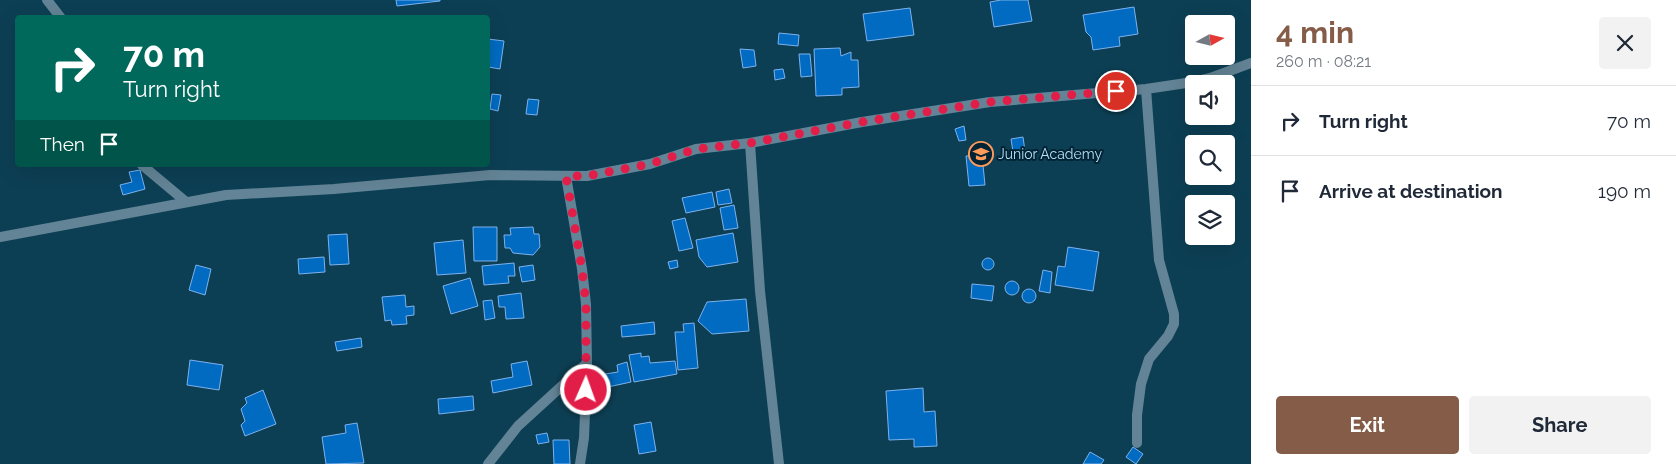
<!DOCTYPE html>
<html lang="en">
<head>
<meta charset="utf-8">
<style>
  :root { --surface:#fff; --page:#f2f2f3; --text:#1f2937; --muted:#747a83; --line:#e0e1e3; --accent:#845c47 }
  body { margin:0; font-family:Raleway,sans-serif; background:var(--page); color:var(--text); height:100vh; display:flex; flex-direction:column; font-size:19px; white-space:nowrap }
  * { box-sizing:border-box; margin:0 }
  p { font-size:16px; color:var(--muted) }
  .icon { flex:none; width:28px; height:28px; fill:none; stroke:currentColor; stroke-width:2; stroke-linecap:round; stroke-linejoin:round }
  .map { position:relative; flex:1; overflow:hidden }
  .side { display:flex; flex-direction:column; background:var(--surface); width:425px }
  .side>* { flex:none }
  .guide { position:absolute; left:15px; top:15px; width:475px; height:152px; border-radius:5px; box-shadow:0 5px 20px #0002; background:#00695c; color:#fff; overflow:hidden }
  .needle { width:32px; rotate:82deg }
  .tools { position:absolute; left:1185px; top:15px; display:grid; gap:10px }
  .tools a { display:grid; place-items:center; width:50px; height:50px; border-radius:5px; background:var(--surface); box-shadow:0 5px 20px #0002; font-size:25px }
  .pin { position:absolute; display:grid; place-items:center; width:42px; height:42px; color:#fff; margin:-21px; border:2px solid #fff; border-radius:50%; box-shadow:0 1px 5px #0007 }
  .me { position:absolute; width:55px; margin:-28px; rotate:2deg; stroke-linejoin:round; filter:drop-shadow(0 0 4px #0008) }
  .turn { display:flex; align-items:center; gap:18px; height:105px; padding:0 25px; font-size:22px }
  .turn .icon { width:65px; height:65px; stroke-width:2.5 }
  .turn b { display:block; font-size:35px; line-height:42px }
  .then { display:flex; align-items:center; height:48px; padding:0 25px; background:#0003; gap:10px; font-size:19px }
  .round { display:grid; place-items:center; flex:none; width:52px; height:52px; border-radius:5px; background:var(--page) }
  .overview { display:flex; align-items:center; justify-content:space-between; height:85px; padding:0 25px }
  h1 { font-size:30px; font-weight:700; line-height:38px; color:var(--accent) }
  .button { display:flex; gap:10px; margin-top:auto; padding:10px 25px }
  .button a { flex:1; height:58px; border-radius:5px; background:var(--accent); color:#fff; font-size:20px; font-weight:700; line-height:58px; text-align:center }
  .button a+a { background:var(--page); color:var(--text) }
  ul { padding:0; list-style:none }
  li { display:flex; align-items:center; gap:15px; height:70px; padding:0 25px; border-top:1px solid var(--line) }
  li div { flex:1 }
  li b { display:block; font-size:19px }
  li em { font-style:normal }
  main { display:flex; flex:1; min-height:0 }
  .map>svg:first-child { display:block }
  .building { fill:#016bc1; stroke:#7cb2ee }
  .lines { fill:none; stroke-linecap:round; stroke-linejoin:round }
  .street { stroke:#638496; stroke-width:10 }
  .route { stroke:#e11d48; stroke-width:9; stroke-dasharray:0 16.2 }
  .labels { text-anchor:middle; stroke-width:4; stroke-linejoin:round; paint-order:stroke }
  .poi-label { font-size:14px; fill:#b7dff5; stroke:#002435; text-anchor:start }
</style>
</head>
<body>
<main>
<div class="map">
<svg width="1251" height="464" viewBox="0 0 1251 464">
  <rect width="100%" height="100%" fill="#0d3f54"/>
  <path class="building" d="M396 0H440V1L397 6Z
    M1001 0H1028L1032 21 994 27 990 2Z
    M1134 7 1138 34 1119 37 1120 46 1093 50 1091 37 1086 32 1083 15Z
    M910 8 914 35 867 41 863 14Z
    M779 33 799 35 798 46 778 44Z
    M488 39 504 41 500 69 488 67Z
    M840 48 841 56 851 52V60H858L859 87 842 88V95L816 96 814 49Z
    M740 49 754 50 756 66 743 68Z
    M799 54H810L812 76 801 77Z
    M783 69 785 78 775 80 774 70Z
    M492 94 501 95 498 111 490 109Z
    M528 99 539 100 537 115 526 114Z
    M964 126 966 140 959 141 955 129Z
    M1023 137 1025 151 1013 152 1011 139Z
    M982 155 985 185 969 186 966 156Z
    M140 170 145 189 123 195 120 185 132 182 129 172Z
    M729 189 732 203 718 205 716 192Z
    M712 192 715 207 686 213 682 198Z
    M734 205 738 228 724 230 720 208Z
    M685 218 693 248 679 251 672 221Z
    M473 227H497V261H474Z
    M533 227 534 234H539L540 247 533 255 513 253 510 248H505L504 235H511L510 228Z
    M733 233 738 262 707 267 699 257 696 240Z
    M347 234 349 264 330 265 328 235Z
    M463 240 466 273 437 275 434 243Z
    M1068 247 1099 252 1093 291 1055 285 1058 266 1065 267Z
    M324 257 325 272 299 274 298 259Z
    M982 264a6 6 0 1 1 12 0a6 6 0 1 1-12 0Z
    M677 260 678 267 670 269 668 262Z
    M514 263 515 276H508L509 283 484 285 482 266Z
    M196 265 211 269 205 295 189 290Z
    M533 265 535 280 522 282 519 267Z
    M1043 270 1052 272 1050 293 1039 291Z
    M470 278 478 306 451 314 443 286Z
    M1005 288a7 7 0 1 1 14 0a7 7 0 1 1-14 0Z
    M972 284 994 286 992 301 971 298Z
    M1022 296a7 7 0 1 1 14 0a7 7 0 1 1-14 0Z
    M521 293 524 318 506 319 505 307H499L498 296Z
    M405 295 406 307 414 306V315L406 316 407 324 392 325 391 320 385 321 382 297Z
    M746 299 749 331 712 334 698 321 707 302Z
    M492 300 495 318 485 320 483 301Z
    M654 322 655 334 622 337 621 326Z
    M694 323 698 368 678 370 675 332H684L683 324Z
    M361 338 362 347 337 351 335 342Z
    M641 353V357L649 356 650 363 675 361 677 374 634 382 629 355Z
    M190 360 223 365 219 390 187 385Z
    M527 361 532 385 493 393 491 381 513 377 511 364Z
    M627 362 631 382 608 387 605 374 618 372 617 365Z
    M923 388 924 412 935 411 937 446 914 447V439L889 440 886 391Z
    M263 390 276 424 245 436 241 425 245 421 241 409 247 403 245 398Z
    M473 396 474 410 439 414 438 399Z
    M651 422 656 451 639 454 634 425Z
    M357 423 364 463 326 464 322 437 346 433 345 425Z
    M547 433 549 442 538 444 536 435Z
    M553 440H569L570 464H554Z
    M1133 447 1143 454 1136 464 1126 457Z
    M1090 452 1104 460 1101 464H1083Z"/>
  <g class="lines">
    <path class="street" d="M47 0 61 18
      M750 143 760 291 779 464
      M142 165 185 201
      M566 176 582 269 586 304 587 363 584 438 580 464
      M0 237 226 195 334 189 490 175 587 176 650 164 696 149 750 143 862 122 990 102 1146 89 1193 82 1213 77 1251 63
      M1137 443V415L1141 384 1149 359 1168 336 1174 324V314L1159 260 1146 89
      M488 464 518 426 587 363"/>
  </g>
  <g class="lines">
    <path class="route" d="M586 390V304L582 269 566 176H587L650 164 696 149 750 143 862 122 990 102 1116 91"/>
  </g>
  <defs>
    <symbol id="school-ring" viewBox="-11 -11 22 22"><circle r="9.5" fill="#002435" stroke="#ff9b5a" stroke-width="1.5"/><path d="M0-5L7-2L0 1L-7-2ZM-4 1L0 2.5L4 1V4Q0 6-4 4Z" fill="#ff9b5a"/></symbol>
  </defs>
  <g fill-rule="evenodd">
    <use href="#school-ring" x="967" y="140" width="28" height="28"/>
  </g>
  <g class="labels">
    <g class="poi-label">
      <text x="998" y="159">Junior Academy</text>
    </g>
  </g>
</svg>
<div class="tools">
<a><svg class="needle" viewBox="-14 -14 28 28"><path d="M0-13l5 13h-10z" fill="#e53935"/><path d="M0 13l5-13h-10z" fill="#747a83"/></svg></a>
<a><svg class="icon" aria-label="sound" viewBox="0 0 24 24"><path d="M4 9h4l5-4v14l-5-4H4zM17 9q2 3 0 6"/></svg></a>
<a><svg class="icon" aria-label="search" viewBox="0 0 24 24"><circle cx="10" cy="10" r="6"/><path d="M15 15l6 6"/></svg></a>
<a><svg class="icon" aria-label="layers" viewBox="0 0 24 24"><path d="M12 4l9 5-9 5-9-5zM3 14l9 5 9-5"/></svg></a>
</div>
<div class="pin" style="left:1116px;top:91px;background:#d93025"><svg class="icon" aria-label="arrive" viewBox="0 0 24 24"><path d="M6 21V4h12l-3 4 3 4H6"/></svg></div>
<svg class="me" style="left:586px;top:390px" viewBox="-20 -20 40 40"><circle r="17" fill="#e11d48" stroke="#fff" stroke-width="3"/><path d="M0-11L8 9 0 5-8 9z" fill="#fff"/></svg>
<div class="guide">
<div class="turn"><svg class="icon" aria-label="right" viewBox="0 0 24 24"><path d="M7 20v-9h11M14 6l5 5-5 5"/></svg><div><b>70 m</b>Turn right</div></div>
<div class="then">Then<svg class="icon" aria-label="arrive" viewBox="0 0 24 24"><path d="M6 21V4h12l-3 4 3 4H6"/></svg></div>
</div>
</div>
<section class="side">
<div class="overview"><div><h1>4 min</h1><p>260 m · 08:21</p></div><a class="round"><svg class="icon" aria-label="close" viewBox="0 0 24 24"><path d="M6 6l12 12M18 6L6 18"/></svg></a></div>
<ul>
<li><svg class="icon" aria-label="right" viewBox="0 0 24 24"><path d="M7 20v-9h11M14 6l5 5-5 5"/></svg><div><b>Turn right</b></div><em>70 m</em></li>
<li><svg class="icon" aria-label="arrive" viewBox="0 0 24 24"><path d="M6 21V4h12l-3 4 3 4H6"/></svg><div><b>Arrive at destination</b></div><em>190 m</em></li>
</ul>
<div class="button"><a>Exit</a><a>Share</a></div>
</section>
</main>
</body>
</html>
